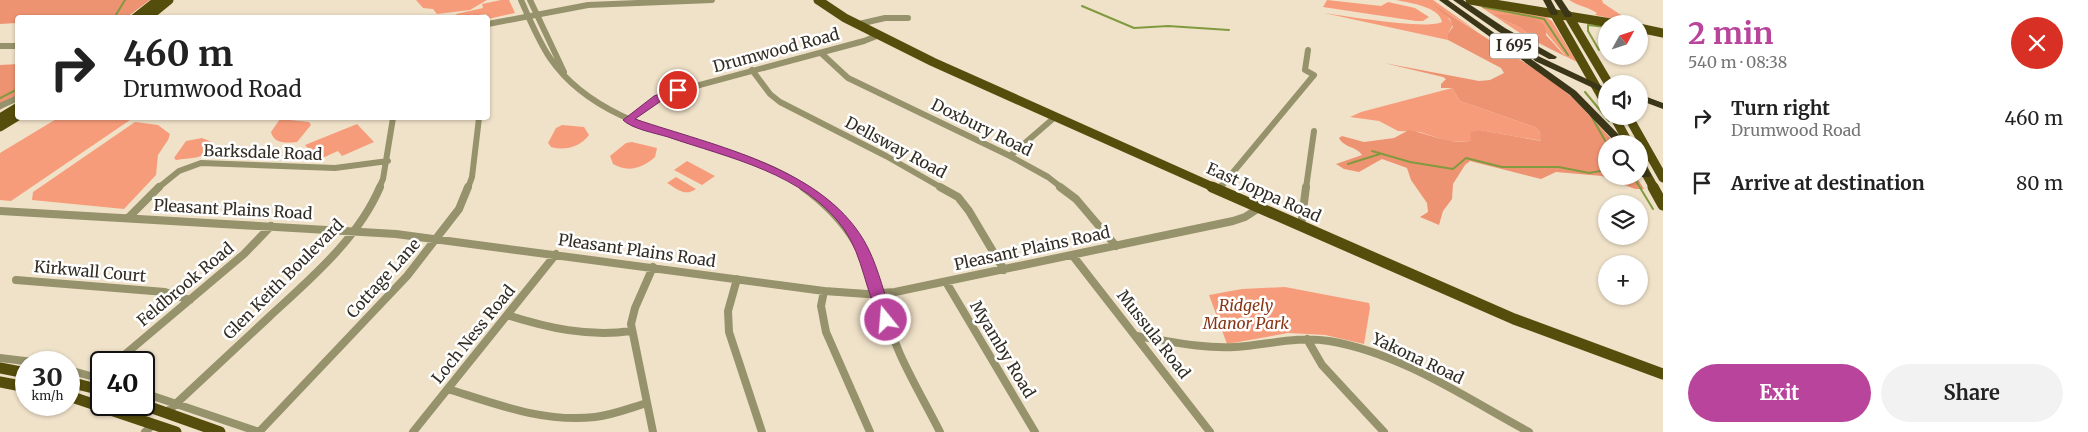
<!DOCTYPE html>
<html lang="en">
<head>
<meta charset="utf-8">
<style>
  :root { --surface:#fff; --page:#f2f2f2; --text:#222; --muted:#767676; --accent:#b9449c }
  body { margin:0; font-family:Merriweather,serif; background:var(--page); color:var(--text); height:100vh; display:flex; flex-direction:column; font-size:19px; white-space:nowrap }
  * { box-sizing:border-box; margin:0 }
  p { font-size:16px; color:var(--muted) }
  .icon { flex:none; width:28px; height:28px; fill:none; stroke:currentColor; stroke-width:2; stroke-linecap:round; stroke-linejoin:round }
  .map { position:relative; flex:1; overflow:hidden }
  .side { display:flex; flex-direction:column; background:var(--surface); width:425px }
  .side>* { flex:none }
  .hud { position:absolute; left:15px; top:15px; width:475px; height:105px; border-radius:5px; box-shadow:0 1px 4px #0004; background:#fff; color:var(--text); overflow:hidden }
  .needle { width:32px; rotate:50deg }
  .tools { position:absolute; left:1598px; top:15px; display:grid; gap:10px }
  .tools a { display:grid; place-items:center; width:50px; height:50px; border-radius:50%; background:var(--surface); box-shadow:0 1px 4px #0004; font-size:25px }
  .speed { position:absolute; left:15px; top:351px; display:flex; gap:10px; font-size:25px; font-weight:700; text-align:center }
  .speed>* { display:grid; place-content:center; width:65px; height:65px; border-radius:50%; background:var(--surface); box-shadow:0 1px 4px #0004; line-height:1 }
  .speed small { font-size:12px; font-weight:400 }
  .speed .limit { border:2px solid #111; border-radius:8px; background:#fff; color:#111 }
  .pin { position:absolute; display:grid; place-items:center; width:42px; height:42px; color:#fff; margin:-21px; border:2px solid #fff; border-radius:50%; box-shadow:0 1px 5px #0007 }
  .me { position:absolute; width:55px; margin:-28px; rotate:343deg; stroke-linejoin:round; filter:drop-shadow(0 0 4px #0008) }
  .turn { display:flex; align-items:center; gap:18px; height:105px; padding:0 25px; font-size:22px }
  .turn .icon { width:65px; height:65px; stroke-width:2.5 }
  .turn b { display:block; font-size:35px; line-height:42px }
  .round { display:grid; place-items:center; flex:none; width:52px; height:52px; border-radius:26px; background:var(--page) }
  .headline { display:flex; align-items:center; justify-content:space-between; height:85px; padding:0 25px }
  h1 { font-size:30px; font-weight:700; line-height:38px; color:var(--accent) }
  .button { display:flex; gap:10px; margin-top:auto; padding:10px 25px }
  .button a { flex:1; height:58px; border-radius:30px; background:var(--accent); color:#fff; font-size:20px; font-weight:700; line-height:58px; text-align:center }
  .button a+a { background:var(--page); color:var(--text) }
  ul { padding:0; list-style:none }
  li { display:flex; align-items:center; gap:15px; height:65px; padding:0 25px }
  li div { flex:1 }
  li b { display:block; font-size:19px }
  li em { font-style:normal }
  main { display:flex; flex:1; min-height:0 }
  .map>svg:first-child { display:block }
  .green { fill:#f79c7b; fill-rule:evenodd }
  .forest { fill:#ee9372 }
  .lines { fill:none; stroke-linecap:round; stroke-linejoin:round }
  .stream { stroke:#819a40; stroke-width:2 }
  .minor-far1 { stroke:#96926b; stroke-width:6 }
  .minor { stroke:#96926b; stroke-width:8 }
  .major-far1 { stroke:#554d0b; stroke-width:9 }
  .major { stroke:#554d0b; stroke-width:11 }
  .highway { fill:#3a3617; fill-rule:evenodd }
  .route { fill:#b9449c; stroke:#782c65 }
  .labels { text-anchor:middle; stroke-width:5; stroke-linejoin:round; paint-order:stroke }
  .shield { fill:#fff; stroke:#706c65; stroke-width:1 }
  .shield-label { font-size:15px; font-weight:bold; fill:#322d23 }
  .street-label { font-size:16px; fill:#322d23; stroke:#fff }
  .park-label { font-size:16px; font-style:italic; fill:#873514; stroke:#fff }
</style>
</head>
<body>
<main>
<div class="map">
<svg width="1663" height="432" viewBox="0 0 1663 432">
  <rect width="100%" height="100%" fill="#f0e2c9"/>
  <path class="green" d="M416 0H487L470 10 437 14 433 9 423 8Z
    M501 0H509L515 13 488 19 486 14 458 18 456 14 483 8 482 4Z
    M1327 0 1381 6 1388 2 1415 8 1429 17 1423 21H1416L1323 7Z
    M1396 0H1433L1477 31 1443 10 1453 25 1448 33V40L1324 13C1346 16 1427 30 1442 22 1439 6 1409 3 1396 0Z
    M1569 0H1602L1603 3 1633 23 1595 15 1597 13C1588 7 1578 6 1569 0Z
    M1472 4 1546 17 1552 21 1577 62 1526 37 1481 7ZM1493 15 1535 20 1565 55 1539 43 1521 28Z
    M1452 88 1460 101 1535 127 1540 132 1542 141 1480 130 1472 142 1447 141 1420 132 1398 131 1379 121 1350 117 1361 112Z
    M58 118H133L11 201 0 200V153Z
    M280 119 309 122 311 125 297 142C286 143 274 144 271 132Z
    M135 122 158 125 170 134 168 140 158 155 156 175 124 209 32 200 33 192Z
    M357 124 374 142 342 156 338 151 318 160 305 145Z
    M562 125 584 127 589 135C580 147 565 151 551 147L548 143 556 128Z
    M202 138 212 142 214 148C204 159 189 158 176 160L174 158 186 141Z
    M632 142 657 148 655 157C643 168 628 173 613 164L610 156 626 143Z
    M687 161 715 176 702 185 674 170Z
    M676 177 696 189C685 197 677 189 667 183Z
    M1285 287 1369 303 1370 308 1364 344 1325 335 1288 333 1227 344 1209 295 1242 289Z"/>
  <path class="forest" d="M0 0H150L127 17 18 18 17 23 0 24Z
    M1433 5 1443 10 1550 79 1573 98 1616 144H1606V176H1636L1644 189H1635L1602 176 1556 172 1541 179 1470 161 1465 165 1453 184 1452 199 1443 211 1439 225 1420 217 1428 212 1427 203 1411 180 1407 168 1382 159 1359 172 1344 169 1336 164 1362 155C1356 146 1344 148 1339 138L1342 136 1364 142 1394 138 1409 130C1430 134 1449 145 1471 141L1470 133 1480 130 1541 141 1540 132 1535 127 1460 101 1452 88H1441V84L1446 79 1443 77 1384 63 1479 81 1490 80 1504 73 1501 68 1448 40V33L1453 27 1450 19Z
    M1493 15C1505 14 1533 15 1543 24 1546 27 1546 31 1546 35L1565 56 1539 43 1521 28Z
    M18 64 17 98 0 110V65Z"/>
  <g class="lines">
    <path class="stream" d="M1082 6 1134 28 1168 26 1229 30
      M1483 7 1544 19 1568 55
      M114 18 125 0
      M1599 50 1588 31V25L1606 27
      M1585 92 1609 121
      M0 98 18 89
      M1590 114 1607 144
      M1372 151 1410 162 1453 169 1466 158 1502 167H1559L1589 173 1606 170
      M1348 164 1380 154
      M1633 176 1653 209"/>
    <path class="minor-far1" d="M521 0C530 20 538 40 550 58 586 111 653 130 711 147 743 157 778 168 805 188
      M530 0 564 72
      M488 24 588 5 712 0
      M859 24 885 18H908
      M0 46H18
      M821 53 848 78 1010 156 1048 177 1062 188
      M752 70 770 94 780 102 886 156 942 188
      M0 106 18 98
      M628 120 666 94 864 41 879 35
      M1010 156 1055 117
      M158 188 179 171 201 163 335 168 388 161
      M379 188 383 179 393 118
      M468 188 472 177 479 118
      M1220 188 1314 75 1305 70 1308 50
      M1306 188 1314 131"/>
    <path class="minor" d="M803 187C872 237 869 283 900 354 912 381 927 406 940 432
      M940 187 958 197 969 211 1004 270
      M1060 187 1076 199 1116 246
      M1218 190 1221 187
      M0 211 396 234 824 291 867 294 895 292 1233 221 1245 217 1259 208
      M128 218 159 187
      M1301 226 1306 187
      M1073 256 1210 432
      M653 267 635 308 631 324 653 432
      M737 279 728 311 729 332 762 432
      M16 280 165 292 190 300
      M946 282 1035 432
      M824 291 821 306 826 332 870 432
      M507 315C548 328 588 337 631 331
      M1137 336C1169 341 1202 349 1235 347 1268 345 1296 336 1329 341 1401 353 1466 398 1529 432
      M1307 339 1322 365 1384 432
      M0 358 33 362
      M116 362 244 254 271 226
      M69 370 101 379
      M448 389C496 404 544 423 595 417 613 415 630 408 647 403
      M144 393 259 432
      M166 413C200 381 235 349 269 317 310 279 358 239 380 187
      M145 432 154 424
      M259 432 407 276 459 209 468 187
      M413 432 556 254"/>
    <path class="major-far1" d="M818 0 845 18 933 62 1215 188
      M1470 0 1617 24
      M1554 13 1606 104
      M1568 15 1609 84
      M135 18 158 0
      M147 18 169 0
      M1639 28 1663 33
      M1614 116 1629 144
      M1628 116 1663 178
      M0 118 18 107
      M0 127 18 116
      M1639 161 1654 188"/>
    <path class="major" d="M1212 187 1514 319 1663 374
      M1653 187 1663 205
      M0 368 26 373
      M0 382 26 387
      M69 382 101 390
      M69 396 176 432
      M144 405 220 432"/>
    <path class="highway" d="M1439 0H1448L1576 91 1628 144H1617L1570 95Z
      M1453 0H1463L1505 28 1557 57 1555 59H1549L1499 32Z
      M1543 0H1551L1558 13 1557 15H1551Z
      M1554 0H1562L1572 15 1571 17H1565Z
      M1538 56 1606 88V94L1535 61 1533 59Z
      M1639 94 1663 103V109L1639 100Z
      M1639 162 1643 163 1651 175 1650 177H1642L1639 172Z"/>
  </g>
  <path class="route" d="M674 88 682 90 661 101 635 119C714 146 828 168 868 248 879 270 885 297 893 320L891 323H882C865 293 864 258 844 229 804 173 729 158 668 137 655 133 632 129 623 120L654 96Z"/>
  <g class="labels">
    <rect class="shield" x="1490" y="33.5" width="48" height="25" rx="4"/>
    <g class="shield-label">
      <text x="1514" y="51">I 695</text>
    </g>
    <g class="street-label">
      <text transform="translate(776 50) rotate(-15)" y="6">Drumwood Road</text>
      <text transform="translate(982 127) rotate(26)" y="6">Doxbury Road</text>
      <text transform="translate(896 147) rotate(28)" y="6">Dellsway Road</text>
      <text transform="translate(263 152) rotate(2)" y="6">Barksdale Road</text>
      <text transform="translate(1264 192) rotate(24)" y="6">East Joppa Road</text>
      <text transform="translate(233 209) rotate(3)" y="6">Pleasant Plains Road</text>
      <text transform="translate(1032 248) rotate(-12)" y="6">Pleasant Plains Road</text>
      <text transform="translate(637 250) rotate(8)" y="6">Pleasant Plains Road</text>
      <text transform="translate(90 271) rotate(5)" y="6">Kirkwall Court</text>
      <text transform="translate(383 278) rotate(-48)" y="6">Cottage Lane</text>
      <text transform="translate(283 279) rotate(-45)" y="6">Glen Keith Boulevard</text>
      <text transform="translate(185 284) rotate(-40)" y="6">Feldbrook Road</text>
      <text transform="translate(473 334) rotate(-51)" y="6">Loch Ness Road</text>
      <text transform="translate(1154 334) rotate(52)" y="6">Mussula Road</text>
      <text transform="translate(1003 349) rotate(59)" y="6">Myamby Road</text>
      <text transform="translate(1418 358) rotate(25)" y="6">Yakona Road</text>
    </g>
    <g class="park-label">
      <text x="1246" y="311">Ridgely<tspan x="1246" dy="18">Manor Park</tspan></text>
    </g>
  </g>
</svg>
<div class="tools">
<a><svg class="needle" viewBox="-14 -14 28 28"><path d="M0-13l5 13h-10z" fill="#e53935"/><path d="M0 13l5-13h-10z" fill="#767676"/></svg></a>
<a><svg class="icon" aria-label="sound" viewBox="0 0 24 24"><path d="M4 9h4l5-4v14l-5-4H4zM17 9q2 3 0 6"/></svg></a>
<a><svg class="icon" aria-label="search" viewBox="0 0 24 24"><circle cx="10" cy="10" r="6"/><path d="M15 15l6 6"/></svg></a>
<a><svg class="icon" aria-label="layers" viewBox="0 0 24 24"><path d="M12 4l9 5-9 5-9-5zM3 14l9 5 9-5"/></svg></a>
<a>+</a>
</div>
<div class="speed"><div>30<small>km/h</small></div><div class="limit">40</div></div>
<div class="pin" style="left:678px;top:90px;background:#d93025"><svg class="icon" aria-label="arrive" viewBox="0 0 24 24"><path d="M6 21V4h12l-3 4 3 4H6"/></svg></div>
<svg class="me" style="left:886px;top:320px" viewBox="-20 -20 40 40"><circle r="17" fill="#b9449c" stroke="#fff" stroke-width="3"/><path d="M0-11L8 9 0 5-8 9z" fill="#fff"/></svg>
<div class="hud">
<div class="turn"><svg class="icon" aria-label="right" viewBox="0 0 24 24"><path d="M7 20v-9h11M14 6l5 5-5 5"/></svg><div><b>460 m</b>Drumwood Road</div></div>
</div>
</div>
<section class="side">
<div class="headline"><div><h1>2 min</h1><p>540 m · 08:38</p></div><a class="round" style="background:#d93025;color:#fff"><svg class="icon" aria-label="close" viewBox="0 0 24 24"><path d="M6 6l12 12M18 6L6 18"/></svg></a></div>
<ul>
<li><svg class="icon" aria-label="right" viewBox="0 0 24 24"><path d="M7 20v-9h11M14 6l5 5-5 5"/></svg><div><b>Turn right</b><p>Drumwood Road</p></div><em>460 m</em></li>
<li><svg class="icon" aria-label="arrive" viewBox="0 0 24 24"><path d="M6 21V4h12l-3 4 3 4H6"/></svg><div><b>Arrive at destination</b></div><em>80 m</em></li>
</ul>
<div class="button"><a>Exit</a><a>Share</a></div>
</section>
</main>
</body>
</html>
